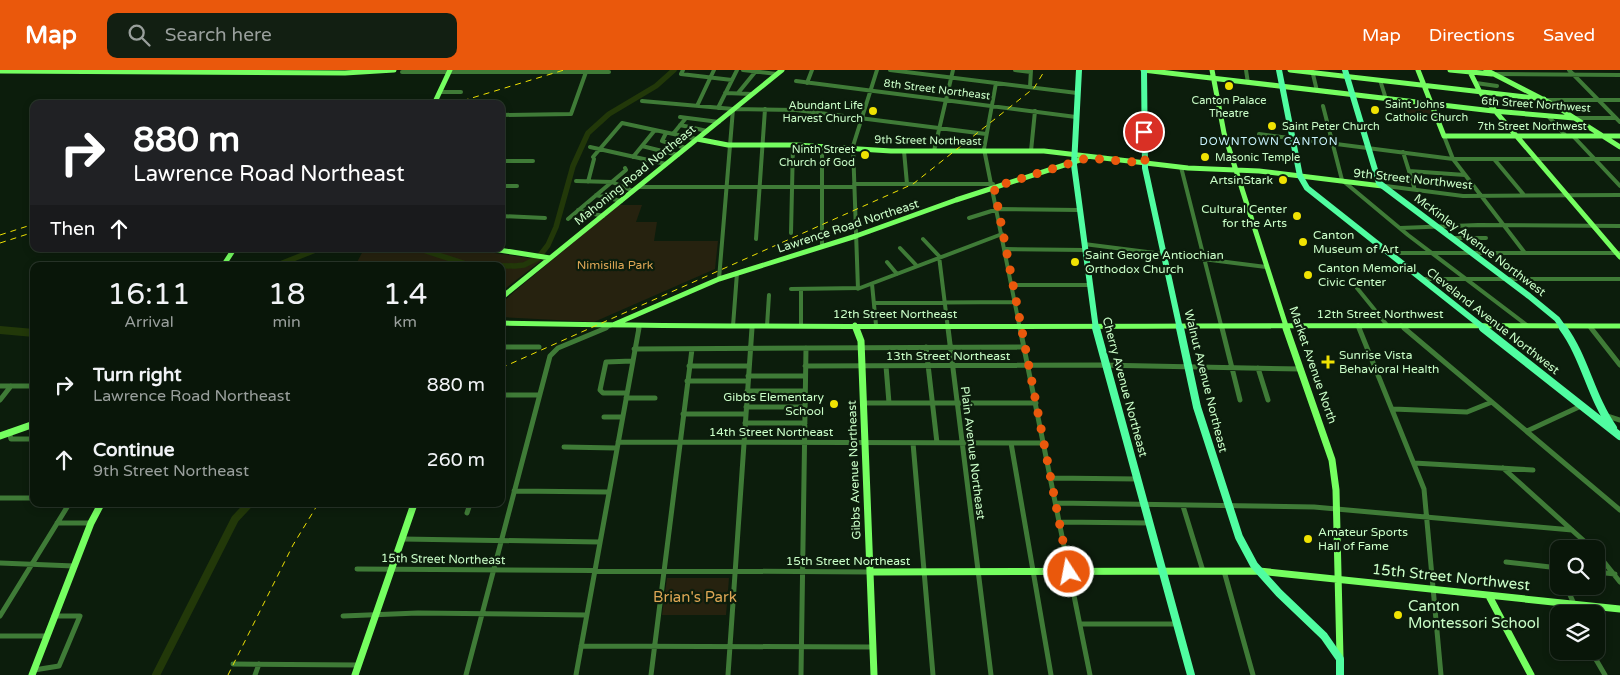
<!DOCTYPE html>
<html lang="en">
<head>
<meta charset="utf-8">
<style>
  :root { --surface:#091609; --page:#121f12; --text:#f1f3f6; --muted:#999f9c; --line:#29352a; --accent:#ea580c }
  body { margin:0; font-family:"Varela Round",sans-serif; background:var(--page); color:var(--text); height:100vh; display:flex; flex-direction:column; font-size:19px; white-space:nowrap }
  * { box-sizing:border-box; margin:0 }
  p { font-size:16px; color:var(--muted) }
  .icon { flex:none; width:28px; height:28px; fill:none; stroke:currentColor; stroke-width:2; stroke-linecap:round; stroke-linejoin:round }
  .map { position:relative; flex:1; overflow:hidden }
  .sheet { position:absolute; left:30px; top:192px; width:475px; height:245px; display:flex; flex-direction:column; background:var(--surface); border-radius:10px; box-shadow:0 2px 8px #0003,0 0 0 1px var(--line) }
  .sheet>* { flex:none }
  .hud { position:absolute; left:30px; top:30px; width:475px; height:152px; border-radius:10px; box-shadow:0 2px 8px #0003,0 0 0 1px var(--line); background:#202124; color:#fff; overflow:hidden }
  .tools { position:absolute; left:1550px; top:470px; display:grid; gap:10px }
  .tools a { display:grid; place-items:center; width:55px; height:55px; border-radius:10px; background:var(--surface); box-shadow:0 2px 8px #0003,0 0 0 1px var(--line); font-size:25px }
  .pin { position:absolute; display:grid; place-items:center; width:42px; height:42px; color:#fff; margin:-21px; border:2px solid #fff; border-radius:50%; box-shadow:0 1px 5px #0007 }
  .me { position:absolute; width:55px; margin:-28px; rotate:349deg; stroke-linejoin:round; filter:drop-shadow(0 0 4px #0008) }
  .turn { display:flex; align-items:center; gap:18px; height:105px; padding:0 20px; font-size:22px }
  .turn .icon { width:65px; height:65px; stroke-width:2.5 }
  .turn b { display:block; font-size:35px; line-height:42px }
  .then { display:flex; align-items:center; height:48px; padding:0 20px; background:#0003; gap:10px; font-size:19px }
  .eta { display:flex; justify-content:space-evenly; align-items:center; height:85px; text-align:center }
  .eta b { font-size:30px; font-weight:600; line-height:35px }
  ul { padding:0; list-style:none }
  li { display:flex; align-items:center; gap:15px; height:75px; padding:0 20px }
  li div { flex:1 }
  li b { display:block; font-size:19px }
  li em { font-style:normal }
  header { display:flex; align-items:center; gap:30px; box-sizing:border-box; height:70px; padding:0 25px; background:var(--accent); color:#fff }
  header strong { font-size:24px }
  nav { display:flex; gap:28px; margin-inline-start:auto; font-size:18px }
  .search { width:350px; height:45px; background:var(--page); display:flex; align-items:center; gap:12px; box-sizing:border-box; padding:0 18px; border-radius:10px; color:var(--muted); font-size:19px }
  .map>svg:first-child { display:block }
  .green { fill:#26220f }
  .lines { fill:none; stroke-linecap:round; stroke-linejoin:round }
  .river-far1 { stroke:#223809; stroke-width:5.5 }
  .river { stroke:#223809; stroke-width:8 }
  .street-far1 { stroke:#3f7b37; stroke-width:4 }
  .street { stroke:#3f7b37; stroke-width:5 }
  .secondary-far1 { stroke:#75fe60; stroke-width:5 }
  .secondary { stroke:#75fe60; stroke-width:7 }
  .primary-far1 { stroke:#50fda1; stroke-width:6 }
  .primary { stroke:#50fda1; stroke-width:8 }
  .rail { stroke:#f0e202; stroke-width:1; stroke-dasharray:6 5; stroke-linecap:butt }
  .route { stroke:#ea580c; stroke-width:9; stroke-dasharray:0 16.2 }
  .poi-dot { fill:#f0e202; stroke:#0c1d0c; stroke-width:2 }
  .labels { text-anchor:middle; stroke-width:4.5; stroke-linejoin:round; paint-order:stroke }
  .far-street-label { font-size:11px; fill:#cafec8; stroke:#0c1d0c }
  .far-poi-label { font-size:11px; fill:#cafec8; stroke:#0c1d0c; text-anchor:start }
  .far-neighbourhood-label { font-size:11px; letter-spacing:1px; fill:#caf4ff; stroke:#0c1d0c }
  .street-label { font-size:12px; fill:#cafec8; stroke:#0c1d0c }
  .poi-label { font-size:12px; fill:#cafec8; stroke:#0c1d0c; text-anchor:start }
  .park-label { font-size:12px; fill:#dda655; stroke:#0c1d0c }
  .near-street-label { font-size:15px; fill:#cafec8; stroke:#0c1d0c }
  .near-park-label { font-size:15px; fill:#dda655; stroke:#0c1d0c }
  .near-poi-label { font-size:15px; fill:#cafec8; stroke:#0c1d0c; text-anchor:start }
</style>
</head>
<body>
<header>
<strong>Map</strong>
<div class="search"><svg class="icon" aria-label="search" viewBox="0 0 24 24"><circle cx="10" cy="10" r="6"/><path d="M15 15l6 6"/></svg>Search here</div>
<nav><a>Map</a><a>Directions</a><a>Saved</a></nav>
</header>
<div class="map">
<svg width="1620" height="605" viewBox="0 0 1620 605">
  <rect width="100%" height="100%" fill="#0c1d0c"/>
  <path class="green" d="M1401 33 1429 36 1433 48 1410 46Z
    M618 135H642L636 152H657L654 171H718L715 199 594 252 501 247V234L514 222Z
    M364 179H466L542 190 501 222V196H355Z
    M667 508H729L726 545H662Z"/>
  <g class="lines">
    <path class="river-far1" d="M420 179 469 195 515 196 524 195 538 188 548 175 556 157 573 96 588 63 609 44 656 16 674 0
      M275 196 318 179"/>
    <path class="river" d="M0 260 34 263
      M156 605 235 449 249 434"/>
    <path class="street-far1" d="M414 0 415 2H609
      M683 0 681 4 732 10
      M743 0 777 4
      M890 0 1077 23
      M1015 0 1031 2
      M1246 0 1248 13
      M1312 0 1317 21
      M1569 0 1620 52
      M402 2H415
      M1496 4 1620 5
      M1380 10 1386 29
      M796 11 1076 47
      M807 13 812 0
      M996 13 984 79 1020 259
      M1476 13 1497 16
      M1030 17 1031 0
      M440 22H461
      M725 23 752 24
      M738 23 756 1
      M1546 30H1620
      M642 31 733 39 796 40 986 64
      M697 36 714 0
      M1323 36 1342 110 1408 165 1528 256
      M718 38 737 0
      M501 45 571 44 586 2
      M1548 46 1566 66
      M680 47 719 52
      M1574 48H1616
      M680 55 707 61
      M666 63 662 71 686 78
      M673 64 686 48
      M1259 64 1453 89H1620
      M1444 66 1453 89 1525 183
      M1573 66 1620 116
      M642 76 678 85
      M822 76V176
      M590 77 666 94
      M904 81 907 114
      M934 81 953 0
      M1031 81 1035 41
      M1403 82 1415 120
      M593 87 622 53 697 69
      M633 87 655 60
      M1494 89 1524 125
      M501 91H533
      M1181 97 1222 259
      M1409 101 1465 105
      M576 111 612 112 633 121
      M588 112 594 89
      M854 114H993
      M501 116H517
      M1386 116 1463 126 1620 125
      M638 117H854
      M596 125 621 131
      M578 140 603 146
      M501 146 545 148
      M969 148 998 139 1079 140
      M568 149 626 100 625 98
      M1400 158 1478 155 1620 156
      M791 163 793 75
      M1454 168H1486
      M756 169 765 39
      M923 169 939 186 948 259
      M1084 174 1266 197
      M900 178 917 196
      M1006 179 1085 180
      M1389 183H1620
      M887 192 897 204
      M719 209 733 39
      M1423 209H1620
      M872 214 876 255
      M1012 215H1089
      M1357 218 1387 255
      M791 219 860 218 1002 164
      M801 219V255
      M858 219 853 76 877 0
      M875 233 1016 232
      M1358 255 1360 259
      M1401 255 1406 259
      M733 256 737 203
      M767 256 769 225
      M603 259 612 255
      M638 259 639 256
      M752 259V256"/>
    <path class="street" d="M948 258 991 605
      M1020 258 1090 605
      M1222 258 1240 330
      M1359 258 1424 419 1441 605
      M1404 258 1620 440
      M1591 258 1620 295
      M501 277H539
      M926 277 937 373
      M634 279 1025 277
      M689 296H749
      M805 296 1100 295 1301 299
      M886 296 889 333
      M1258 298 1268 330
      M748 306H805
      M687 311H748
      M0 316H34
      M747 321H805
      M626 323H603L600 320 606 292 632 291
      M501 325H539
      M626 328H655
      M0 330 11 316
      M863 333H1036
      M746 337H805
      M1393 339 1467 342 1492 332
      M683 344H746
      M1607 346 1620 350
      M604 347H622
      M745 353H805
      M1527 361 1581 336
      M9 362 11 369H34
      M618 372 1044 373
      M913 373 933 605
      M1011 373 1051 605
      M564 377 616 378
      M1414 393 1533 400
      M1503 398 1593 479
      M1051 408 1137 409
      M514 421 608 422
      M0 428H34
      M1056 433 1314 437 1572 460
      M1183 436 1203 501
      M467 443 470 434
      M1059 452 1149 453
      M57 453H91
      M402 469 600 472
      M1596 482 1620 512
      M1506 492 1559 498
      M0 493 74 496
      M357 499 870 502
      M1224 501 1253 605
      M1596 502 1615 504
      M1566 516 1574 534
      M1563 533 1570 544
      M0 546 69 434
      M343 546 418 543 586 545
      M1080 554H1177
      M0 566H47
      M581 576 873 577
      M1591 581 1605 605
      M233 594 358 595
      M34 600 59 596 80 546H54
      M255 605 259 594
      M466 605 550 286 558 278 606 258
      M576 605 639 258
      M651 605 692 279
      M728 605 752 258
      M801 605 806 278"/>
    <path class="secondary-far1" d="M1143 0 1493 41 1574 48
      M1212 0 1224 63 1287 259
      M1290 0 1544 29
      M1418 0 1444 66H1620
      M1450 0 1492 4
      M1469 0 1480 22 1496 42 1620 187
      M1486 0 1554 35 1620 77
      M0 1 345 3 394 0
      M434 34 450 0
      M697 69 728 75H796L891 81H1044L1188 98 1259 101 1382 116
      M493 179 550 188
      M223 196 234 179
      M501 228 782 0
      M501 253C874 260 1247 254 1620 256
      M615 254 719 209 856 166 956 130 1086 88
      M855 255 856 259"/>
    <path class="secondary" d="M856 258 861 271 874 605
      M1286 258 1332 390 1336 420 1340 587
      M0 366 34 354
      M870 502 1259 501 1620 539
      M1489 526 1531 605
      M32 605 91 453 101 434
      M355 605 414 434"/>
    <path class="primary-far1" d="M1079 0 1074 95 1096 259
      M1144 0 1145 98 1180 259
      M1279 0 1300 106 1307 118 1485 259
      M1345 0 1379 113 1529 226 1557 249 1564 259"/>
    <path class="primary" d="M1096 258 1191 605
      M1180 258 1197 337 1239 467 1254 495 1279 523 1324 566 1340 589V605
      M1483 258 1620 366
      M1563 258C1585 288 1591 327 1613 358"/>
    <path class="rail" d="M452 34 564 0
      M0 165 34 154
      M0 173 34 162
      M501 298 913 114 1034 18 1045 0
      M228 605 293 475 318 434"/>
  </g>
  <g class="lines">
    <path class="route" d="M1069 502 994 117 1087 88 1145 93 1144 62"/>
  </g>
  <g class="poi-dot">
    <circle cx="1229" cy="16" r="5"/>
    <circle cx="1375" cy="40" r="5"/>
    <circle cx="873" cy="41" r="5"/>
    <circle cx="1272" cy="56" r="5"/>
    <circle cx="865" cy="85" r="5"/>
    <circle cx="1205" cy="87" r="5"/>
    <circle cx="1283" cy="110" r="5"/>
    <circle cx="1297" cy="146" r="5"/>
    <circle cx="1303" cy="172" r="5"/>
    <circle cx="1075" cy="192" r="5"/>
    <circle cx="1308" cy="205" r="5"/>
    <path d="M1325.5 284.5h5v5h5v5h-5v5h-5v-5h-5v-5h5z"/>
    <circle cx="834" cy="334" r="5"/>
    <circle cx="1308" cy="469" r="5"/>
    <circle cx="1398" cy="545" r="5"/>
  </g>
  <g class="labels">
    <g class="far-street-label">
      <text transform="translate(937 19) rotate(7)" y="4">8th Street Northeast</text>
      <text transform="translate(1536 34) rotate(4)" y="4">6th Street Northwest</text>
      <text x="1532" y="60">7th Street Northwest</text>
      <text transform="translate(928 70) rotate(1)" y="4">9th Street Northeast</text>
    </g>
    <g class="far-poi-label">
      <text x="1229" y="34" text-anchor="middle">Canton Palace<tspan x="1229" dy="13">Theatre</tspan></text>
      <text x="1385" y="38">Saint Johns<tspan x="1385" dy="13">Catholic Church</tspan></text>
      <text x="863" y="39" text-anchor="end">Abundant Life<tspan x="863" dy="13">Harvest Church</tspan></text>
      <text x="1282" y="60">Saint Peter Church</text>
      <text x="855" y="83" text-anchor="end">Ninth Street<tspan x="855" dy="13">Church of God</tspan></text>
      <text x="1215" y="91">Masonic Temple</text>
    </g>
    <g class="far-neighbourhood-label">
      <text x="1269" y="75">DOWNTOWN CANTON</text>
    </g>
    <g class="street-label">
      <text transform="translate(635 105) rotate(-39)" y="4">Mahoning Road Northeast</text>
      <text transform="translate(1413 109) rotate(6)" y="4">9th Street Northwest</text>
      <text transform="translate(848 156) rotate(-18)" y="4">Lawrence Road Northeast</text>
      <text transform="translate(1480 175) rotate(37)" y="4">McKinley Avenue Northwest</text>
      <text x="895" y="248">12th Street Northeast</text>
      <text x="1380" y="248">12th Street Northwest</text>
      <text transform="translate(1493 251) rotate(38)" y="4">Cleveland Avenue Northwest</text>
      <text x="948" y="290">13th Street Northeast</text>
      <text transform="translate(1313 295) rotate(71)" y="4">Market Avenue North</text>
      <text transform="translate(1206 311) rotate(76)" y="4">Walnut Avenue Northeast</text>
      <text transform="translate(1125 317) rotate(75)" y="4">Cherry Avenue Northeast</text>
      <text x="771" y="366">14th Street Northeast</text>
      <text transform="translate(973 383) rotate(83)" y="4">Plain Avenue Northeast</text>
      <text transform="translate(854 400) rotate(-92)" y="4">Gibbs Avenue Northeast</text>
      <text transform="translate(443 489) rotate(1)" y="4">15th Street Northeast</text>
      <text x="848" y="495">15th Street Northeast</text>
    </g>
    <g class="poi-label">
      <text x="1273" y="114" text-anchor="end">ArtsinStark</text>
      <text x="1287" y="143" text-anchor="end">Cultural Center<tspan x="1287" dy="14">for the Arts</tspan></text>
      <text x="1313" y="169">Canton<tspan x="1313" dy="14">Museum of Art</tspan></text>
      <text x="1085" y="189">Saint George Antiochian<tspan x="1085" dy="14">Orthodox Church</tspan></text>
      <text x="1318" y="202">Canton Memorial<tspan x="1318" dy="14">Civic Center</tspan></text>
      <text x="1339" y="289">Sunrise Vista<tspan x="1339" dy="14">Behavioral Health</tspan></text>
      <text x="824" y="331" text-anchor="end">Gibbs Elementary<tspan x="824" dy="14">School</tspan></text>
      <text x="1318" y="466">Amateur Sports<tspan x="1318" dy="14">Hall of Fame</tspan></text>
    </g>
    <g class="park-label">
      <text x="615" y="199">Nimisilla Park</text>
    </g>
    <g class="near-street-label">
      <text transform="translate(1451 507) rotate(6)" y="5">15th Street Northwest</text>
    </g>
    <g class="near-park-label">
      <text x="695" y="532">Brian's Park</text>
    </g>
    <g class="near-poi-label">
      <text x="1408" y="541">Canton<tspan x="1408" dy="17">Montessori School</tspan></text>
    </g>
  </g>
</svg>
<div class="tools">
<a><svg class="icon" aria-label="search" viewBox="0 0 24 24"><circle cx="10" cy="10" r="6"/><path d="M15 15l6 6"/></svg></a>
<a><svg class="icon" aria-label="layers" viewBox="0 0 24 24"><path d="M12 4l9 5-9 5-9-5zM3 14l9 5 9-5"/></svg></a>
</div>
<div class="pin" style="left:1144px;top:62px;background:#d93025"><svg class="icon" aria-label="arrive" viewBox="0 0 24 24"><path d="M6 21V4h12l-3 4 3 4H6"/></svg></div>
<svg class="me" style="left:1069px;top:502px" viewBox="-20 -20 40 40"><circle r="17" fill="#ea580c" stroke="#fff" stroke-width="3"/><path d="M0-11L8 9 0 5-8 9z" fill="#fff"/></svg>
<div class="hud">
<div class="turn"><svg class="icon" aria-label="right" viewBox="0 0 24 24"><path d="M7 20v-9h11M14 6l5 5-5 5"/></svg><div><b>880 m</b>Lawrence Road Northeast</div></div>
<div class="then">Then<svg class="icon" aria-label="ahead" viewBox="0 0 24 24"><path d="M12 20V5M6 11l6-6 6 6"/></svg></div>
</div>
<section class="sheet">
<div class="eta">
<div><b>16:11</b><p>Arrival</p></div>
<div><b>18</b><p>min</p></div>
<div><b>1.4</b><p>km</p></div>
</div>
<ul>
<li><svg class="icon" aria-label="right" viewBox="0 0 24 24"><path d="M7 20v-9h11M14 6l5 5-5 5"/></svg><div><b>Turn right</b><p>Lawrence Road Northeast</p></div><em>880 m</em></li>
<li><svg class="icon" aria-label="ahead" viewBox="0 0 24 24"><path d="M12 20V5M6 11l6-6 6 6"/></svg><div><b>Continue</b><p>9th Street Northeast</p></div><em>260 m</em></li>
</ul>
</section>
</div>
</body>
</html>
